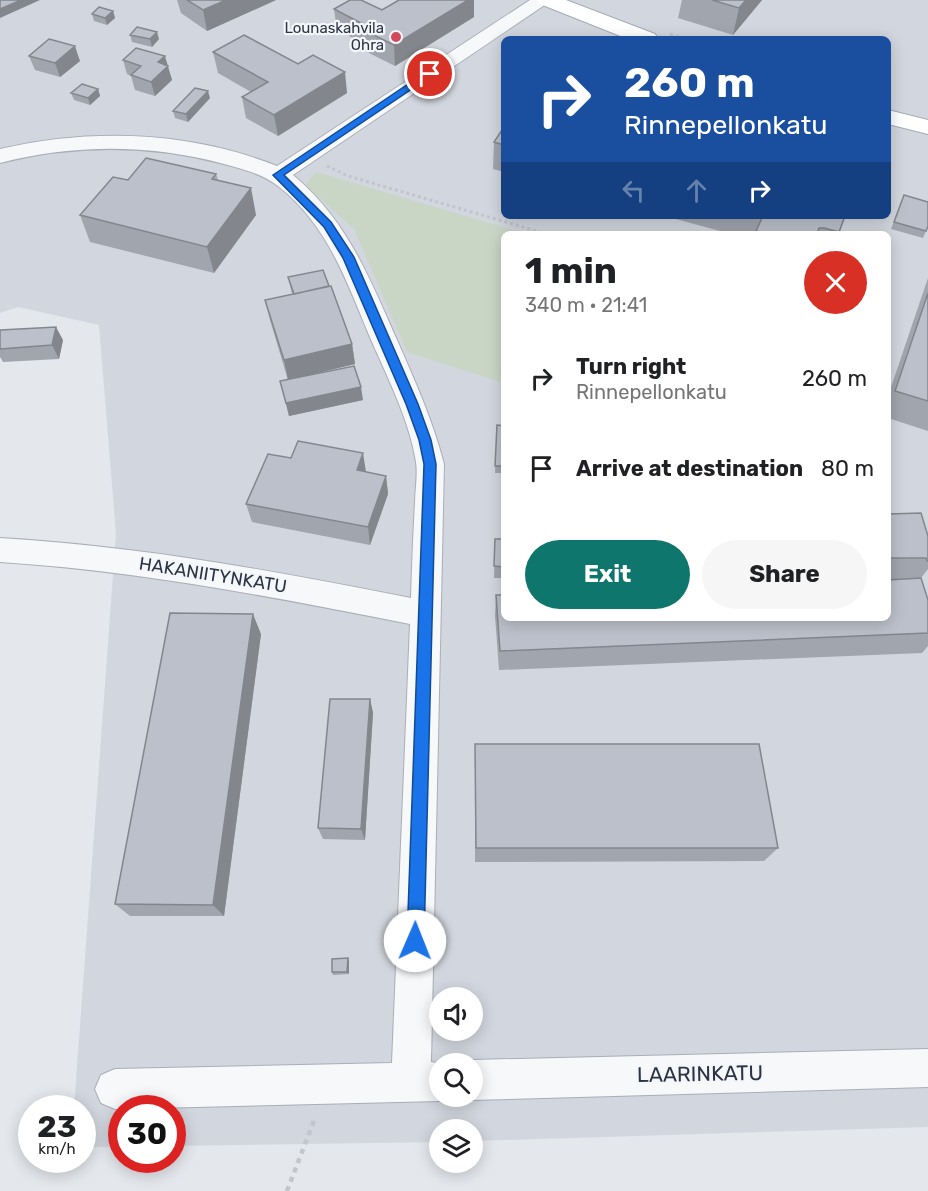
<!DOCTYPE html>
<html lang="en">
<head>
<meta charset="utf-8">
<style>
  :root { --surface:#fff; --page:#f6f6f6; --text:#202124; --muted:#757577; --accent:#0f766e }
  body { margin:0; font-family:Rubik,sans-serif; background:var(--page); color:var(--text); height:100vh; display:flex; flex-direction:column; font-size:22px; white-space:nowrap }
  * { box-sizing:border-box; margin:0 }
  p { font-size:20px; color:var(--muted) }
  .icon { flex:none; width:33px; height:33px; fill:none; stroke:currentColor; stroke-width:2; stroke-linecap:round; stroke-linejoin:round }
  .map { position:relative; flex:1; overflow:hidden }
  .side { position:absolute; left:501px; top:231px; width:390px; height:390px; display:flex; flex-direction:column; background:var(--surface); border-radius:9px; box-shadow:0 3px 15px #0003 }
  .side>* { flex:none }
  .banner { position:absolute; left:501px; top:36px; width:390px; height:183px; border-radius:9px; box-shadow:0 3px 15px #0003; background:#1a4fa0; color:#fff; overflow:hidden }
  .tools { position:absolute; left:429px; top:987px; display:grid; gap:12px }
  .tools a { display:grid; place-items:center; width:54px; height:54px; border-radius:50%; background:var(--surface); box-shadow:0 3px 15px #0003; font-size:30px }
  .speed { position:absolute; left:18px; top:1095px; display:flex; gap:12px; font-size:30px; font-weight:700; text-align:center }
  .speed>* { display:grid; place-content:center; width:78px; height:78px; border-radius:50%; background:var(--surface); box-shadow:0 3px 15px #0003; line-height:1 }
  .speed small { font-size:15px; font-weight:400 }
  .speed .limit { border:9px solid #d22; background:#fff; color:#111 }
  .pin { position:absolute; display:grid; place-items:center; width:51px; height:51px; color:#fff; margin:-26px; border:3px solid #fff; border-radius:50%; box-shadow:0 2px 6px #0007 }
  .me { position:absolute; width:66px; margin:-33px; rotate:1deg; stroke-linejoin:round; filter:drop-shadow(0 0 4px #0008) }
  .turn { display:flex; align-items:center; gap:21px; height:126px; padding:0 24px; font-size:27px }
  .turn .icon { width:78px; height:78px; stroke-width:2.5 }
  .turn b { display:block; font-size:42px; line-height:51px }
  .lanes { display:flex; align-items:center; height:57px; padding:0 24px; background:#0003; justify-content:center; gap:30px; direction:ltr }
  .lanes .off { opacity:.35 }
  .round { display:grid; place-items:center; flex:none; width:63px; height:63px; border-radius:32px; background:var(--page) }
  .headline { display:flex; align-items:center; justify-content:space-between; height:102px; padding:0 24px }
  h1 { font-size:36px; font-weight:700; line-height:45px }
  .button { display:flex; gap:12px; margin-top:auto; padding:12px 24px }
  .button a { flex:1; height:69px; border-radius:36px; background:var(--accent); color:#fff; font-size:24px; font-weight:700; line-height:69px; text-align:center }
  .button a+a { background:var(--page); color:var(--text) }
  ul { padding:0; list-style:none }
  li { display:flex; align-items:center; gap:18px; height:90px; padding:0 24px }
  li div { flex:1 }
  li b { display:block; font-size:22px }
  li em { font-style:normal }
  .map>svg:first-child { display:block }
  .built { fill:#d2d6de; fill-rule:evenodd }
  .green { fill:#c9d6c5 }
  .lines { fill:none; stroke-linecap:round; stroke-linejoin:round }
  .minor-casing { stroke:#a9aeb7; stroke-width:2 }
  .major-casing { stroke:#a3abb8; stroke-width:2 }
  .path-far1 { stroke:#c2c5cb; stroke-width:3; stroke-dasharray:3 3; stroke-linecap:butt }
  .path { stroke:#c2c5cb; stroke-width:4.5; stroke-dasharray:5 5; stroke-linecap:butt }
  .minor { fill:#f7f8fa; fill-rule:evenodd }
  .major { fill:#fff; fill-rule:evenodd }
  .wall { fill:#a1a5ae }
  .shaded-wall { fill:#83868d }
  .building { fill:#bbc0ca; stroke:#83868d; stroke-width:1.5 }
  .route { fill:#1a73e8; stroke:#114b97; stroke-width:1.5 }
  .poi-dot { fill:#d1495b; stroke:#f4f6f9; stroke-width:2 }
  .labels { text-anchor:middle; stroke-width:4.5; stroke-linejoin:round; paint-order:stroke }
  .far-poi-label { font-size:15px; fill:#2b3445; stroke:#f4f6f9; text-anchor:end }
  .street-label { font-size:18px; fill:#2b3445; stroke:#f4f6f9 }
  .near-street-label { font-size:21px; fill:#2b3445; stroke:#f4f6f9 }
</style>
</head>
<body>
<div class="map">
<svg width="928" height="1191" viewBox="0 0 928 1191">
  <rect width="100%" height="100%" fill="#e4e7ec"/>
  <path class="built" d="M0 0H928V1127L473 1141 472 1130H440L439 1142 173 1146 172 1108H122L121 1147H83L82 1108H74L116 534 99 325 18 307 0 313ZM504 39H888V216H504ZM504 234H888V618H504ZM440 998H472V1030H440ZM440 1064H472V1096H440Z"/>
  <path class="green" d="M316 172 527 234H504V383L407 352 354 229 305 185Z"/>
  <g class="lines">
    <defs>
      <path id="minor" d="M530 0H552L293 175C347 220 369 277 397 340 415 381 433 421 444 464L431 1062 445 1064H440V1096H450L440 1101 115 1109 101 1103 95 1089 101 1075 115 1069 392 1063 410 624C274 597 139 571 0 562V538C139 546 275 571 411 598 412 567 413 535 415 503 415 490 418 475 416 462 409 418 386 375 369 335 346 280 327 224 278 186 262 174 243 169 224 164 149 144 75 144 0 163V149C91 128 189 131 277 166Z
        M928 1049V1087L472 1100 465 1096H472V1064H465L472 1060Z"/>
      <path id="major" d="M537 0H566L655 34 658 39H628L540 4Z
        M888 110 928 120V134L888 124Z"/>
    </defs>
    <use href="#minor" class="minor-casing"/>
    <use href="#major" class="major-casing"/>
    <path class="path-far1" d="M670 34 683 39
      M327 166 348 176 547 234"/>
    <path class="path" d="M287 1191 315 1118"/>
    <use href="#minor" class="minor"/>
    <use href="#major" class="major"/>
  </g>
  <path class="wall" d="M177 0H276L207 31 181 13Z
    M399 0H474V17L395 66 357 47V40L337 30 334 9 382 10Z
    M682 0H762L733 35 678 18Z
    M113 11 115 18 107 25 94 21 92 14Z
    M130 35 159 39 152 47 132 42Z
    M213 52 347 93 278 136 246 118 242 97 251 92 218 73Z
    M29 56 80 61 60 77 35 70Z
    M123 60 167 65 172 80 155 96 135 90 131 76 127 74Z
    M98 89 100 96 90 105 74 100 71 93Z
    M210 98 188 122 175 118 173 111Z
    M504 131V172L493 169 494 142Z
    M216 174 218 180 256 215 214 273 90 242 80 215 128 180Z
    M904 195 926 231 923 238 891 229Z
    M665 216H845L839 234H731Z
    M288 277 352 344 355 364 288 380 363 400 289 416 280 381 288 380 270 320 265 300 292 294Z
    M928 278V431L888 418V396Z
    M0 330 63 340 59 359 3 362 0 357Z
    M497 425 504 426V473H495Z
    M366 472 386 476 388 494 370 545 252 522 246 504Z
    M888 514 928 536V569L921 578 928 600V646L922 653 499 670 495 616 496 595 888 618Z
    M495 539H504V578H494Z
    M261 634 224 916H130L115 904Z
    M370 699 373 713 365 840 323 839 318 828Z
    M475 744 778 848 764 861 475 862Z
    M349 961V974L333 975 332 972Z"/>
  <path class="shaded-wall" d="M21 0H40L0 18V9Z
    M226 0H276L207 31 203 10Z
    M468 0H474V17L395 66 394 45Z
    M746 0H762L733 35 739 8Z
    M113 11 115 18 107 25 105 18Z
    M157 32 159 39 152 47 150 39Z
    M75 46 80 61 60 77 55 63Z
    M165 56 172 80 155 96 151 82 158 62Z
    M345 72 347 93 278 136 274 115Z
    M98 89 100 96 90 105 88 98Z
    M208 91 210 98 188 122 186 114Z
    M251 188 256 215 214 273 207 247Z
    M56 327 63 340 59 359 52 345Z
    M352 344 355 364 288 380 284 360Z
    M361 387 363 400 289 416 286 403Z
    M363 453 366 472 359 489 357 470Z
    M386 476 388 494 370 545 368 527Z
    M253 614 261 634 224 916 213 905Z
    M370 699 373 713 365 840 361 829Z
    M348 958 349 961V974L347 972Z"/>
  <path class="building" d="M0 0H21L0 9Z
    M187 0H226L203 10Z
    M350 0H361L382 10 399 0H468L394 45 355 26 361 23 334 9Z
    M712 0H746L739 8Z
    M99 7 113 11 105 18 92 14Z
    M137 27 157 32 150 39 130 35Z
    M244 35 298 64 313 55 345 72 274 115 242 97 268 82 213 52Z
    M49 39 75 46 55 63 29 56Z
    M136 48 165 56 158 62 168 66 151 82 131 75 141 66 123 60Z
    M82 84 98 89 88 98 71 93Z
    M195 88 208 91 186 114 173 111Z
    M502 130 504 131V145L494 142Z
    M146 158 216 174 212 179 251 188 207 247 80 215 113 177 128 180Z
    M904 195 928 202V226L926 231 894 222Z
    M763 216H845L839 232 824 228H819L817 234H766L756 231Z
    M323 270 329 286 294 294 288 277Z
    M331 286 352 344 284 360 265 300Z
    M928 293V401L895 391Z
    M56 327 52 345 0 349V330Z
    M354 366 361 387 286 403 280 381Z
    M497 425 504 426V466H495Z
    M298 441 363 453 357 470 386 476 368 527 246 504 268 454 291 458Z
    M921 513 928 536V561H927L926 558H888V514Z
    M495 539H504V567L494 566Z
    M921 578 928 600V633L500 651 496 595H504V618H888V580Z
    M170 613 253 614 213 905 115 904Z
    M330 699H370L361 829 318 828Z
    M475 744H759L778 848H476Z
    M348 958 347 972H332V959Z"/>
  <path class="route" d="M426 72 434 74 284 175 331 222 354 257 418 404 431 440 436 464 424 941 421 947 415 949 409 947 407 941 424 464 419 440 406 404 343 258 324 227 273 175Z"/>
  <circle class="poi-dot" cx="396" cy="37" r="6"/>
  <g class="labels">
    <g class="far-poi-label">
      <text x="384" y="33">Lounaskahvila<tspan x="384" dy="17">Ohra</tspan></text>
    </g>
    <g class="street-label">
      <text transform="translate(213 575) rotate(9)" y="6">HAKANIITYNKATU</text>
    </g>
    <g class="near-street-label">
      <text transform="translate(700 1074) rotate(-1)" y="7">LAARINKATU</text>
    </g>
  </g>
</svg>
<div class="tools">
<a><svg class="icon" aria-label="sound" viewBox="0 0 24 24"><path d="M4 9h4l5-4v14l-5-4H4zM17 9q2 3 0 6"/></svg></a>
<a><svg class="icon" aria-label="search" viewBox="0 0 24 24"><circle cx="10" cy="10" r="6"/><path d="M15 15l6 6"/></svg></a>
<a><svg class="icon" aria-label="layers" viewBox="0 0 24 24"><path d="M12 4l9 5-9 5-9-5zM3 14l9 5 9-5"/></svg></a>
</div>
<div class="speed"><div>23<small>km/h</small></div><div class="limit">30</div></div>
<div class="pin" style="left:430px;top:74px;background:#d93025"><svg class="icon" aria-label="arrive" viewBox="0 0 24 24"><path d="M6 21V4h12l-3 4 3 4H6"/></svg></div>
<svg class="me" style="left:415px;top:941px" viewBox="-20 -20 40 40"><circle r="19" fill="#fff"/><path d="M0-13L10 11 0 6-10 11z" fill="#1a73e8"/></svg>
<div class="banner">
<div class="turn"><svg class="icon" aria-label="right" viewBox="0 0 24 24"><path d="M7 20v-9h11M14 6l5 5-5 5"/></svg><div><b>260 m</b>Rinnepellonkatu</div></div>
<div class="lanes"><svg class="icon off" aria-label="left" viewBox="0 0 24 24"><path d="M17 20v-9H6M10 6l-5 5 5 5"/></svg><svg class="icon off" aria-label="ahead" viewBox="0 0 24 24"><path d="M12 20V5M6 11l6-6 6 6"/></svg><svg class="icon" aria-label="right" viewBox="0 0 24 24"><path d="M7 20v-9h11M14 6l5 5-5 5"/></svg></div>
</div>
<section class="side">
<div class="headline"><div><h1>1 min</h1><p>340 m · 21:41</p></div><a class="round" style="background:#d93025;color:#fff"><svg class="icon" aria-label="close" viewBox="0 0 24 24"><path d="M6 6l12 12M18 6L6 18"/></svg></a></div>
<ul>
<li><svg class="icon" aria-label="right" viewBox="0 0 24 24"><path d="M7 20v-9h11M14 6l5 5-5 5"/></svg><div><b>Turn right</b><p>Rinnepellonkatu</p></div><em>260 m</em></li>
<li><svg class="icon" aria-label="arrive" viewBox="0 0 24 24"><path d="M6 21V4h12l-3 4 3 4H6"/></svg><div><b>Arrive at destination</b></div><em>80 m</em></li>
</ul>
<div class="button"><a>Exit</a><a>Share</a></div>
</section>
</div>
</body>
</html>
